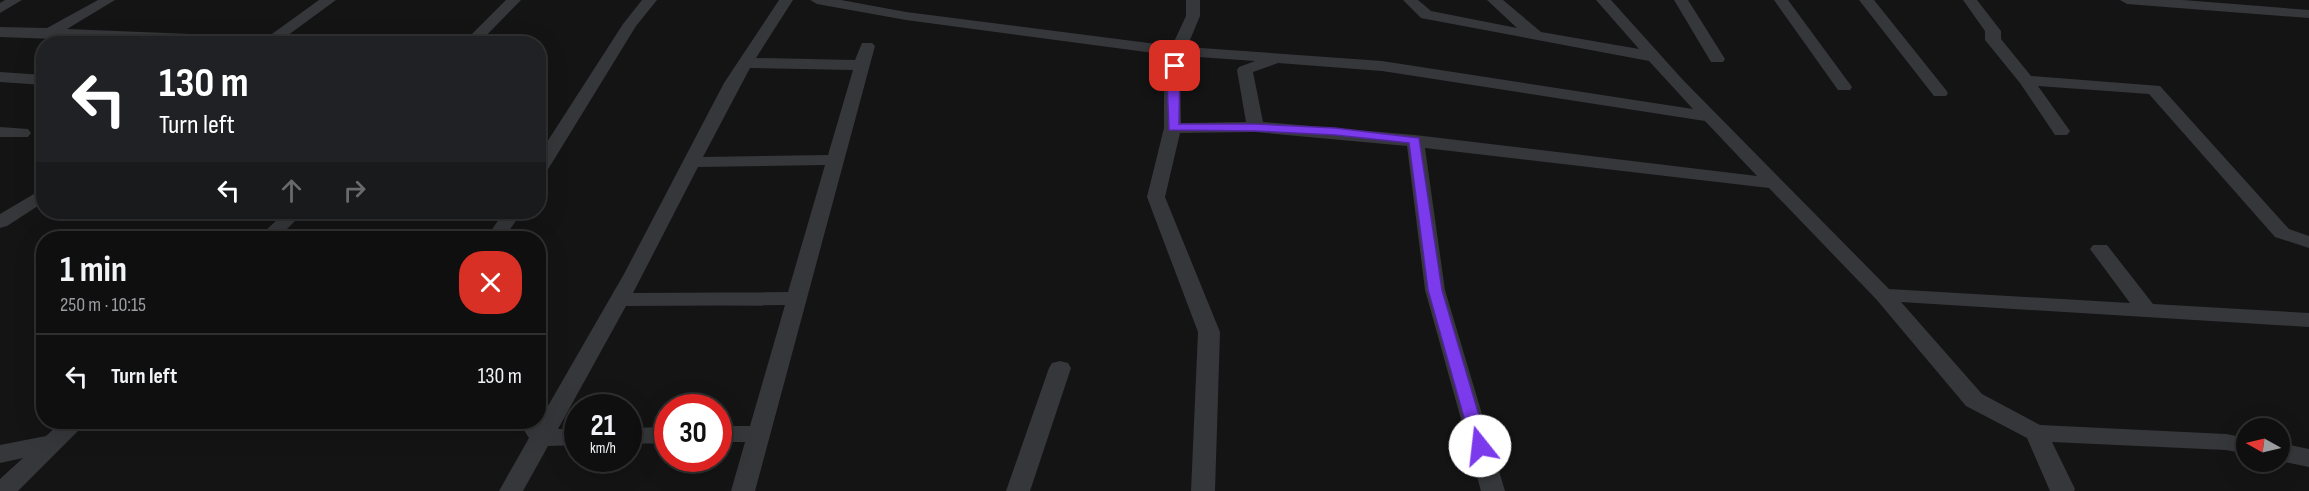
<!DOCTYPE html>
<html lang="en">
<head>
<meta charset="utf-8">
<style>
  :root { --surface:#0f0f10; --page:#181819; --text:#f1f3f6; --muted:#9b9c9f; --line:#2f2f30 }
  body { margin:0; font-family:"Sofia Sans Condensed",sans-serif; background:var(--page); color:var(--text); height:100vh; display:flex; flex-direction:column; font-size:22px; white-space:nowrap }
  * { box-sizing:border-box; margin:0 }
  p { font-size:20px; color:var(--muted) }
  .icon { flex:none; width:33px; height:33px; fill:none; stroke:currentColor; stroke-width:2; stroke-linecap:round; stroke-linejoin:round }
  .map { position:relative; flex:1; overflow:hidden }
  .sheet { position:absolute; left:36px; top:231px; width:510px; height:198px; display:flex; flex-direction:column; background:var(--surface); border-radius:24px; box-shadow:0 6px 24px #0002,0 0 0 2px var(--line) }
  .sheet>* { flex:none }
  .banner { position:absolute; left:36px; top:36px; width:510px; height:183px; border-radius:24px; box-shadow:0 6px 24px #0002,0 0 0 2px var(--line); background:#202124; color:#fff; overflow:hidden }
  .needle { width:39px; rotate:278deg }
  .controls { position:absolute; left:2236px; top:418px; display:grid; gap:12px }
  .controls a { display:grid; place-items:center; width:54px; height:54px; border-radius:50%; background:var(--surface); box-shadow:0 6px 24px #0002,0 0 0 2px var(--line); font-size:30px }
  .speed { position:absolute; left:564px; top:394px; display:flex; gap:12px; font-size:30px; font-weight:700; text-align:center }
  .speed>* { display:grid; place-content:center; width:78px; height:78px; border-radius:50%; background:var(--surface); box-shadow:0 6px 24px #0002,0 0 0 2px var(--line); line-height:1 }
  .speed small { font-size:15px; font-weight:400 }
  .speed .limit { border:9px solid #d22; background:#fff; color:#111 }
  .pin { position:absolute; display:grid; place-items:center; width:51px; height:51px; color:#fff; margin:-26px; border-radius:12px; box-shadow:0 3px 9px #0006 }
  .me { position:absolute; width:66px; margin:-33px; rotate:344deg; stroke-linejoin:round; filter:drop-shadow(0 0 4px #0008) }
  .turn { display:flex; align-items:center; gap:21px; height:126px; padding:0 24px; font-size:27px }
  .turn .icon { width:78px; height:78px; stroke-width:2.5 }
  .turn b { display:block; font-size:42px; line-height:51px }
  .lanes { display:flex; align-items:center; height:57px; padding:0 24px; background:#0003; justify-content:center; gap:30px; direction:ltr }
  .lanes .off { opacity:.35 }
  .round { display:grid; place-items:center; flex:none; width:63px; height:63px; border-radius:24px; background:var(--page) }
  .headline { display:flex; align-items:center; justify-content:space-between; height:102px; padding:0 24px }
  h1 { font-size:36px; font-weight:700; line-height:45px }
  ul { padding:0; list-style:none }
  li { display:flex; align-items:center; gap:18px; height:84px; padding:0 24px; border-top:2px solid var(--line) }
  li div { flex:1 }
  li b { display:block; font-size:22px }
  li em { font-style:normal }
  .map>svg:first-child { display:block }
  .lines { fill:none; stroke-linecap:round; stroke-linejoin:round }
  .minor { fill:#35373a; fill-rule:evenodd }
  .route { fill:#7c3aed; stroke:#51269a; stroke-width:1.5 }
</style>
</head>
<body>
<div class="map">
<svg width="2309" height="491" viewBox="0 0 2309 491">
  <rect width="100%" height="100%" fill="#141415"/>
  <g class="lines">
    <path class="minor" d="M5 0H22L0 13V3Z
      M98 0H115L67 29 190 34 198 39 195 42 189 44 0 37V27L47 28Z
      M319 0H336L276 44H258Z
      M506 0H521L478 44H462Z
      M642 0H657L636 26 547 171 544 175 538 176V156L623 24Z
      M779 0H793L756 58 855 60 862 43H872L875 46 755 491H731L745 442H718V426H750L785 305 626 306 558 429H578V445L548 446 523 491H499L529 438 519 422H538V416L541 418 624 274 724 83ZM750 68 853 70 828 155 703 157ZM825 165 788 292 633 293 698 167Z
      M810 0H841L906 12 1172 46 1186 16V0H1200V16L1187 47 1382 61 1693 109 1649 61 1426 19 1421 18 1403 0H1418L1431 11 1517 28 1487 0H1503L1541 32 1639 49 1596 0H1611L1683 80 1889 289 2130 303 2090 249 2093 245H2107L2153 304 2309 313V327L1901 302 1982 394 2040 425 2226 434 2247 438V454L2226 450 2052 442 2075 489 2074 491H2050L2027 438 1966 406 1876 299 1769 188 1425 148 1445 290 1505 491H1481L1425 290 1407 146 1255 132 1180 133 1165 197 1220 332 1215 491H1191L1198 332 1147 197 1164 128V82L1169 55 906 20 817 4ZM1184 56 1255 61 1239 67 1237 70 1246 122 1181 123 1180 82ZM1278 63 1382 71 1705 121 1757 176 1415 135 1263 122 1253 72Z
      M1674 0H1688L1725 59 1723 62H1711Z
      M1774 0H1788L1852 87 1850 90H1838Z
      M1859 0H1874L1946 90 1948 93 1946 96H1934Z
      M1963 0H1977L2001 31V39L2031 76 2160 86 2289 229 2309 236V248L2275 237 2149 94 2038 86 2070 131 2067 135H2055L2020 83 1985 40V31Z
      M2120 0H2183L2309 10V18L2127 4Z
      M0 72 44 75V85L0 82Z
      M0 127 28 129 31 133 28 137H0Z
      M44 188V202L7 226 0 228V214Z
      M285 212H304L278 238H258Z
      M504 212H522L504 238H486Z
      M1060 361 1068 363 1071 368 1030 491H1006L1049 368 1052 363Z
      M61 422H87L18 491H0V479L23 458 0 463V445L46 436Z
      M668 427V443L628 444V428Z
      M2280 443 2309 449V467L2280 461Z"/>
  </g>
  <path class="route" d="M1175 63 1180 66 1179 124H1255L1335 128 1419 138 1442 290 1488 446 1486 451H1474L1472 446 1428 290 1409 143 1335 135 1255 131 1169 130 1167 82 1169 66Z"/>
</svg>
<div class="controls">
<a><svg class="needle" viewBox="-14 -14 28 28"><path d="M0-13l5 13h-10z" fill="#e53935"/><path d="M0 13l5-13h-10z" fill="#9b9c9f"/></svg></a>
</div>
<div class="speed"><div>21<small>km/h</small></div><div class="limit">30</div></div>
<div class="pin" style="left:1175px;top:66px;background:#d93025"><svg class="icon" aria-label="arrive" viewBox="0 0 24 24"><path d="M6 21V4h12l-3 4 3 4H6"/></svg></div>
<svg class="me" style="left:1480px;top:446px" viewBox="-20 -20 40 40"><circle r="19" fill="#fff"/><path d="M0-13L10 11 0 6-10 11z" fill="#7c3aed"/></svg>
<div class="banner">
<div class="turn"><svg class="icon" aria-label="left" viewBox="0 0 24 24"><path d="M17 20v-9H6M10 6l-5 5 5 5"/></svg><div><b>130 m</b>Turn left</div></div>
<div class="lanes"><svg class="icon" aria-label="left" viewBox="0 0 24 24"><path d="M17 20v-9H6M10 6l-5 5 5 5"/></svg><svg class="icon off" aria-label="ahead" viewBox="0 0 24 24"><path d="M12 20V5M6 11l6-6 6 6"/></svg><svg class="icon off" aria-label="right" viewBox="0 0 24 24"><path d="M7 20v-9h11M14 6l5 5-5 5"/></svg></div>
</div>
<section class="sheet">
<div class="headline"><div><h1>1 min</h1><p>250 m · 10:15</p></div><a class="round" style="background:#d93025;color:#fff"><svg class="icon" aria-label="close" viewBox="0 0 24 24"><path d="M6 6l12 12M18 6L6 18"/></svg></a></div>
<ul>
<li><svg class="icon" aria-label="left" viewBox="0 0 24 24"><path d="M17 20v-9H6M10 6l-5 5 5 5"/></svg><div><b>Turn left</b></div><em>130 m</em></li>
</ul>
</section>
</div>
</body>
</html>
